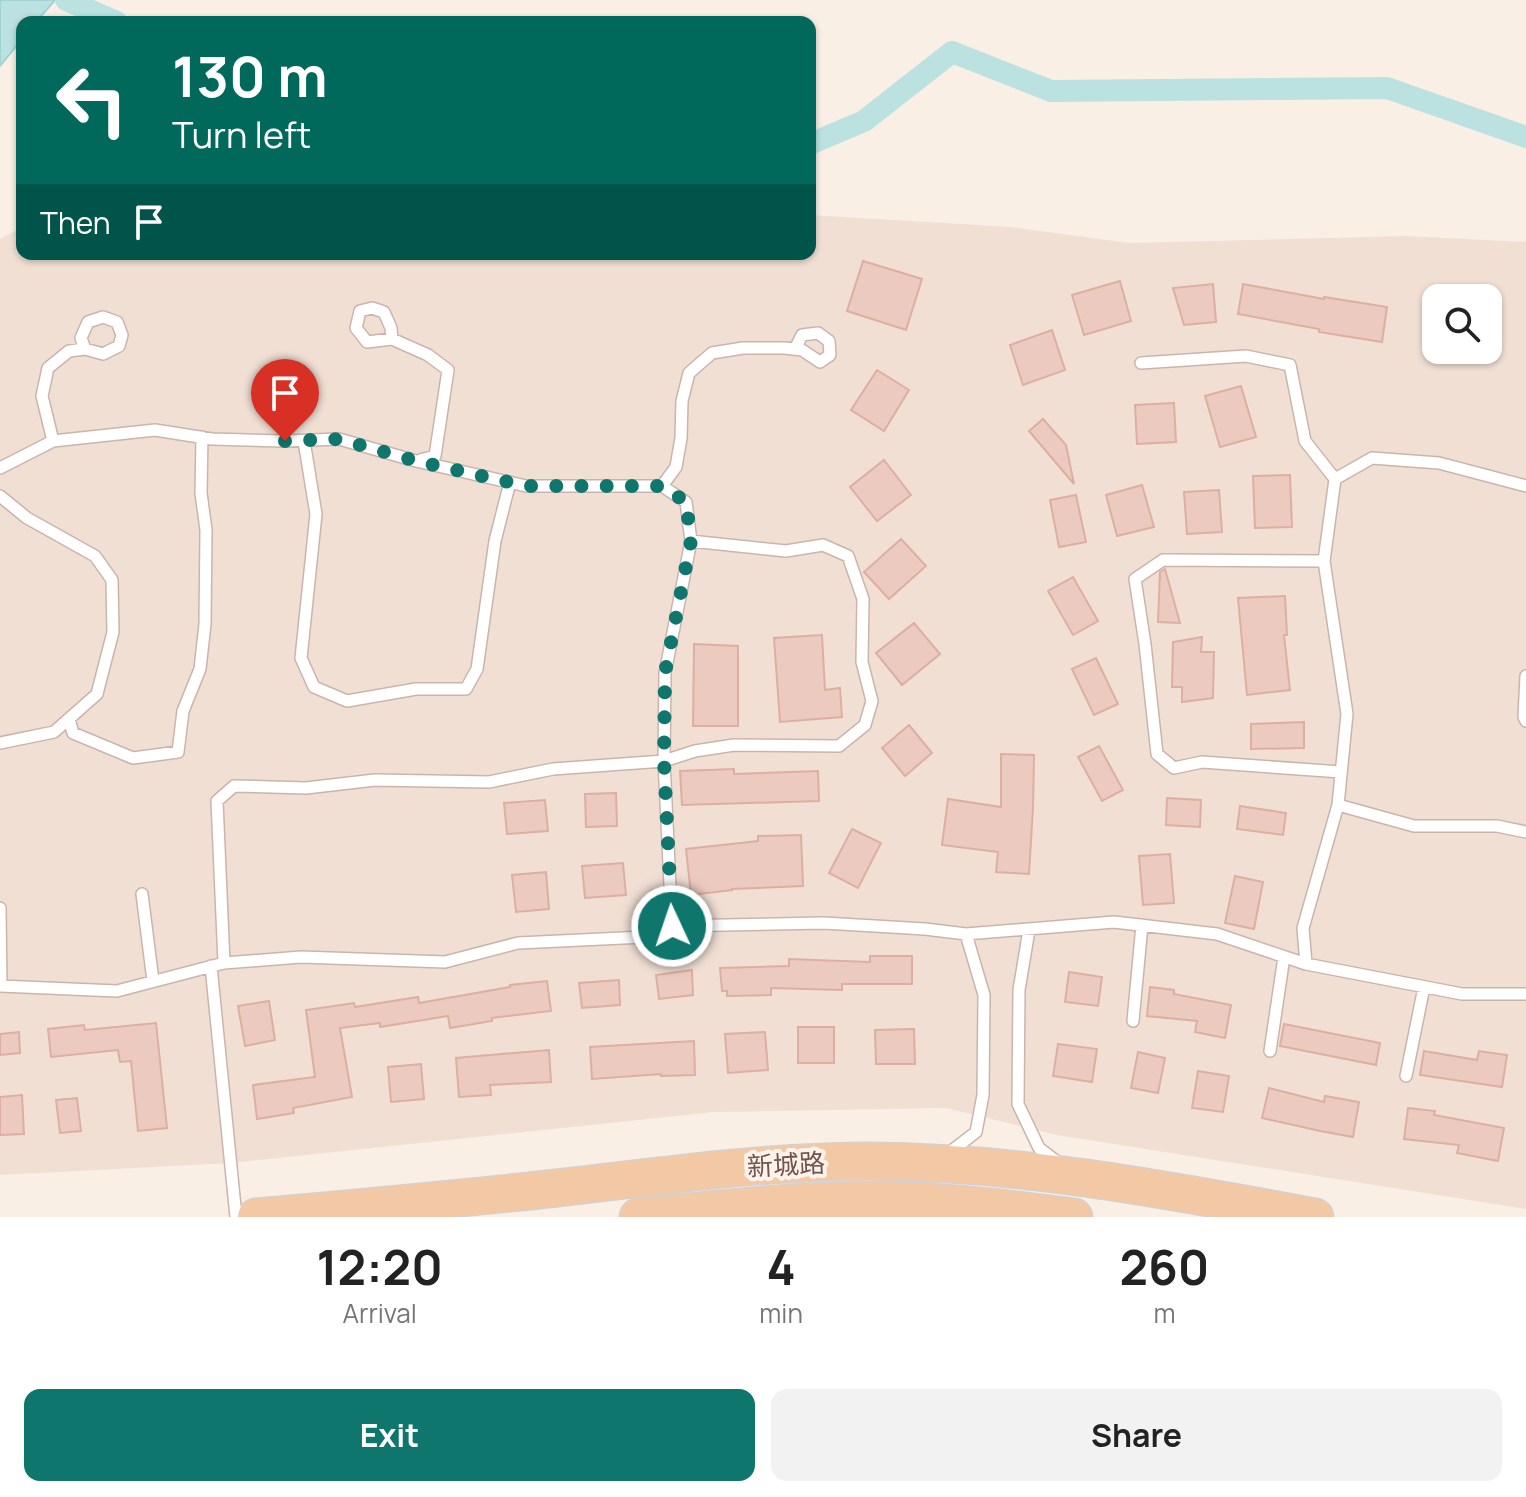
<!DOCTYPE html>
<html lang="en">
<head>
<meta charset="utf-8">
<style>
  :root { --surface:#fff; --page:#f2f2f2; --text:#222; --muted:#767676; --accent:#0f766e }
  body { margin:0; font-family:Manrope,"Noto Sans SC",sans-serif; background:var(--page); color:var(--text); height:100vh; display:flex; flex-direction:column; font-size:30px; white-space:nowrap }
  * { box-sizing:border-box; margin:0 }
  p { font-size:26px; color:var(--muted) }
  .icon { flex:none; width:44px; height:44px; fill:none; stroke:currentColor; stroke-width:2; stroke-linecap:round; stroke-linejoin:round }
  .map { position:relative; height:1217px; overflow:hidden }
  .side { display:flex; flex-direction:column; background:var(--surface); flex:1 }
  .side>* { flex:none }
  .hud { position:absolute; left:16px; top:16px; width:800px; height:244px; border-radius:16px; box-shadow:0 2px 6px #0004; background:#00695c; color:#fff; overflow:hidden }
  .tools { position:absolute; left:1422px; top:284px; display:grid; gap:16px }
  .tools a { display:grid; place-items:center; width:80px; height:80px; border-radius:16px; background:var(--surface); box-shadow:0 2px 6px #0004; font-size:40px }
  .pin { position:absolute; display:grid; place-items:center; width:68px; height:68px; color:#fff; margin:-82px -34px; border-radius:50% 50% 50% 0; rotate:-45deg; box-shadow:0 0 8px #0007 }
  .pin .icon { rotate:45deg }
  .me { position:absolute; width:88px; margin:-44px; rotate:357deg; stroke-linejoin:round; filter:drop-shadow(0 0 6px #0008) }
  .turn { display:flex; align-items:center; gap:28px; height:168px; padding:0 24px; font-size:36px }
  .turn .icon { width:104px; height:104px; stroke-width:2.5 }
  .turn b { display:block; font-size:56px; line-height:68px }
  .then { display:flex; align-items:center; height:76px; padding:0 24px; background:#0003; gap:16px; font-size:30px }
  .eta { display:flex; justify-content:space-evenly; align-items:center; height:136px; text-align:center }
  .eta b { font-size:48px; font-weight:700; line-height:56px }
  .primary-button { display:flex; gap:16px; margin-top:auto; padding:16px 24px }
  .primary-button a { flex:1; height:92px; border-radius:16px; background:var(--accent); color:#fff; font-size:32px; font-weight:700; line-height:92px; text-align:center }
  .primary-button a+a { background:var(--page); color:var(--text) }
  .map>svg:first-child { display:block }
  .residential { fill:#f1dfd4; fill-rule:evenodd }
  .water { fill:#bce1e1; stroke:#a3d2d2; stroke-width:2 }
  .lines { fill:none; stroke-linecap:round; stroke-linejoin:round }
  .canal { stroke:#bce1e1; stroke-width:22 }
  .building { fill:#eccabf; stroke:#ddafa2; stroke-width:2 }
  .lane-casing { stroke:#cab5ad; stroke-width:14 }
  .primary-casing { stroke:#d7cfcd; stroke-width:39 }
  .lane { stroke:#fff; stroke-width:11 }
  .primary { stroke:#f2c9a4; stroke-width:36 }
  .route { stroke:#0f766e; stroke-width:14; stroke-dasharray:0 25.2 }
  .labels { text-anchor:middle; stroke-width:8; stroke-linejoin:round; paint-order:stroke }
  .street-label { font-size:26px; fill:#70544d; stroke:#fdf3eb }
</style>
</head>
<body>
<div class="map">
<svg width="1526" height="1217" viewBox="0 0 1526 1217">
  <rect width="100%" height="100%" fill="#faefe5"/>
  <path class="residential" d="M810 215 1011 227 1129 243 1406 236 1526 242V1209L1057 1135 946 1108 714 1112 231 1163 0 1175V239L22 227V254H810ZM1436 298H1488V350H1436Z"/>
  <path class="water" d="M0 0H55L36 22H22V39L0 66Z"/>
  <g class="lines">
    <path class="canal" d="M66 0 117 22
      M810 144 864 121 952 52 1051 91 1387 88 1526 137"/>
  </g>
  <path class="building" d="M863 261 922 279 906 330 847 311Z
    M1120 281 1131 321 1084 335 1072 295Z
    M1213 284 1216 322 1184 325 1173 288Z
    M1243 284 1324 299V297L1387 307 1382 342 1319 332V329L1238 314Z
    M1052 330 1065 370 1023 385 1010 345Z
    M877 370 909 390 884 431 851 410Z
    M1241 386 1256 437 1220 447 1205 396Z
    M1174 403 1176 442 1137 444 1135 405Z
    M1043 419 1066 445 1074 484 1029 431Z
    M884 460 911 495 877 521 850 487Z
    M1290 475 1292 527 1255 528 1253 476Z
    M1142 485 1154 527 1117 536 1106 495Z
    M1219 490 1222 532 1187 534 1184 492Z
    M1076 495 1086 542 1059 547 1050 500Z
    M901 539 926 566 889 599 864 572Z
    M1165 569 1180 623 1158 622 1160 572Z
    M1073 577 1098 621 1073 635 1048 591Z
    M1285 596 1287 635H1284L1290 690 1247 695 1238 598Z
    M914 623 940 654 902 685 876 653Z
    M822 635 825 690 840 688 842 717 780 722 774 638Z
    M1202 637 1201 652H1214L1213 698 1182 702V687H1172L1173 642Z
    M694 644 738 646V726H693Z
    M1096 658 1118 704 1094 715 1072 669Z
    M1304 722V748L1251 749V724Z
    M909 725 932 753 905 776 882 748Z
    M1099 746 1123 790 1102 801 1078 757Z
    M1001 754 1034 755 1033 808 1029 874 996 872 998 852 942 845 948 799 1001 807Z
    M734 769V774L818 771 819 801 682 805 680 771Z
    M616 793 617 826 586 827 585 794Z
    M1167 798 1201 800 1200 827 1166 825Z
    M545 800 548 831 507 834 504 803Z
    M1240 806 1286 813 1283 835 1237 829Z
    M852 829 881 843 858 888 829 873Z
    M801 835 803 886 732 889V890L691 895 686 849 758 841V836Z
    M1170 854 1174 903 1143 905 1139 856Z
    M623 863 626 895 585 898 582 866Z
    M546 872 549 909 516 912 512 875Z
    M1235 876 1263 882 1254 929 1225 923Z
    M870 956H912V984H842V990L771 988V995L727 996V991H722L720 968 789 966V959L870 962Z
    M692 970 693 995 659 999 656 975Z
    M1069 972 1102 977 1098 1006 1065 1002Z
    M619 980 620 1005 582 1008 579 983Z
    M547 981 551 1011 492 1018V1021L450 1028 448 1016 380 1027V1023L340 1028 352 1097 293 1108 294 1113 257 1119 253 1085 315 1077 306 1010 354 1003 355 1007 418 997 419 1003 510 987V985Z
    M1150 987 1174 990V994L1231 1005 1225 1038 1195 1032 1197 1021 1147 1016Z
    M269 1001 275 1040 245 1046 238 1006Z
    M156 1023 167 1128 138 1131 131 1061 120 1062 118 1050 51 1057 48 1029 84 1025 85 1030Z
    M1284 1024 1380 1043 1376 1065 1280 1046Z
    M798 1027H834V1063H798Z
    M914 1029 915 1064H876L875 1030Z
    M19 1032 20 1053 0 1055V1034Z
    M765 1032 768 1070 728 1073 725 1034Z
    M694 1041 695 1075 661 1076V1074L592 1079 590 1047Z
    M1058 1044 1097 1049 1092 1082 1053 1076Z
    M549 1050 551 1082 490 1085 491 1095 459 1097 456 1058Z
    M1424 1051 1477 1060 1479 1051 1507 1055 1502 1087 1420 1075Z
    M1138 1052 1165 1058 1158 1093 1131 1088Z
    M421 1064 424 1099 391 1102 388 1067Z
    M1198 1071 1229 1076 1223 1112 1192 1108Z
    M1269 1088 1324 1102 1325 1096 1359 1102 1353 1137 1320 1131 1262 1118Z
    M22 1095 24 1134 0 1135V1097Z
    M77 1098 81 1131 60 1133 56 1100Z
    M1408 1108 1435 1111 1434 1115 1504 1128 1498 1161 1457 1153 1459 1145 1404 1139Z"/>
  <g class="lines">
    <defs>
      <path id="lane" d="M392 339 391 328 384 312 372 308 360 311 356 328 367 342 392 339 428 355 448 370 435 456 420 460
        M1141 363 1246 356 1290 365 1305 441 1335 479 1324 561 1347 714 1338 805 1303 928 1306 964 1462 994H1526
        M53 441 42 396 48 368 69 351 85 349 103 354 119 346 122 335 117 322 103 317 88 322 81 338 85 349
        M304 441 316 514 301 658 314 687 347 701 416 689H466L477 669 495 541 510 482
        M0 468 53 441 155 430 212 439 285 441 339 439 416 461 526 486H662L686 502 691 541 665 673 664 761 672 926
        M1335 479 1372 458 1439 463 1526 486
        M662 486 676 467 681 438 682 401 689 373 712 353 743 348H785L802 350 820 362 830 355 829 341 818 333 802 335 795 349
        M0 496 27 518 95 556 112 580 113 632 97 694 54 732 0 743
        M1324 561 1163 560 1135 579 1145 644 1157 754 1174 768 1202 762 1341 772
        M1526 676 1524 717 1526 721
        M69 719 73 733 133 758 178 752 183 711 200 669 205 624 206 530 201 493 202 437
        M1338 805 1414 826H1497L1526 832
        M142 894 153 981
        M0 908 1 986
        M1029 930 1019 990 1018 1104 1039 1148 1060 1164
        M224 963 217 801 234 786 306 788 375 780 489 782 553 769 664 761 695 751 734 745 839 746 865 725 872 701 862 662 863 599 848 556 823 545 786 551 691 541
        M211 966 236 1217
        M0 986 117 991 224 963 301 957 445 962 518 943 644 937 672 926 824 923 925 929 966 934 1114 922 1217 934 1306 964
        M1133 1021 1142 925
        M1270 1051 1284 957
        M1406 1076 1424 987
        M945 1156 976 1132 983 1095 984 995 966 934"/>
      <path id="primary" d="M256 1217C357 1208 457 1199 557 1188 662 1176 766 1161 871 1161 1021 1162 1168 1190 1315 1217
        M638 1217C714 1209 791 1201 868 1200 937 1200 1006 1208 1074 1217"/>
    </defs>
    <use href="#lane" class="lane-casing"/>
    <use href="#primary" class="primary-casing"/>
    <use href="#lane" class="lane"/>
    <use href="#primary" class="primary"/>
  </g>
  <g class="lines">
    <path class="route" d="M285 441 339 439 416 461 526 486H662L686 502 691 541 665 673 664 761 672 926"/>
  </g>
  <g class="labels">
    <g class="street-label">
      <text transform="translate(786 1165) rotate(-3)" y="9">新城路</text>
    </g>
  </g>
</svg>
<div class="tools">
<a><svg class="icon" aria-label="search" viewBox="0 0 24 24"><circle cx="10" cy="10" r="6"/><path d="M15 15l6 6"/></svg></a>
</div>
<div class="pin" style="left:285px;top:441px;background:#d93025"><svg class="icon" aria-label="arrive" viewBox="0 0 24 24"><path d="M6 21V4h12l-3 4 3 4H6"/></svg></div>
<svg class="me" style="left:672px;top:926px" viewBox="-20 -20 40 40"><circle r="17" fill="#0f766e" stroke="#fff" stroke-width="3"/><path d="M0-11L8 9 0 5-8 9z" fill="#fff"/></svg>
<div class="hud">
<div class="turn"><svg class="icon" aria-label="left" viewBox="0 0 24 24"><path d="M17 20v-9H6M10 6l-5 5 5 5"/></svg><div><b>130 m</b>Turn left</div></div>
<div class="then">Then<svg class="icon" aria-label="arrive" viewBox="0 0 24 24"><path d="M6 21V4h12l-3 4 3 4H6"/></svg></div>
</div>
</div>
<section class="side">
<div class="eta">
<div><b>12:20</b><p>Arrival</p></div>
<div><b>4</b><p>min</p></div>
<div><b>260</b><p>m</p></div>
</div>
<div class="primary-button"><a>Exit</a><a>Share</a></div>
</section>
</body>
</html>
